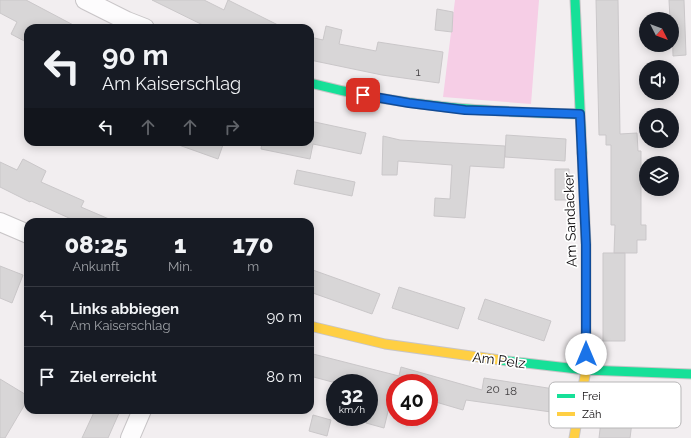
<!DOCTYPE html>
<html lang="de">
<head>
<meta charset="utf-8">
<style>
  :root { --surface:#171b24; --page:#20242c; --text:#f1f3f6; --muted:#9ea1a6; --line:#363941 }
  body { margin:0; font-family:Raleway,sans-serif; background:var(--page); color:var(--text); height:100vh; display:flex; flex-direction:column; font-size:15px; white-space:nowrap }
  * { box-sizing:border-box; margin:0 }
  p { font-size:13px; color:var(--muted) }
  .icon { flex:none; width:22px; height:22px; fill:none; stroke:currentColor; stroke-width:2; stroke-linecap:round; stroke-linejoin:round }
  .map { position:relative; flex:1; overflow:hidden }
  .drawer { position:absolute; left:24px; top:218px; width:290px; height:196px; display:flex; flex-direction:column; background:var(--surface); border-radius:12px; box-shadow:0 2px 10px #0003 }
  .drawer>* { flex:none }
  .guide { position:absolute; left:24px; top:24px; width:290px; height:122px; border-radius:12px; box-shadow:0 2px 10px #0003; background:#171b24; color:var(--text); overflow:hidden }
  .needle { width:26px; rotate:132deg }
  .buttons { position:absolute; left:639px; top:12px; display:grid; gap:8px }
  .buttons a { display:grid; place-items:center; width:40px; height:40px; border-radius:50%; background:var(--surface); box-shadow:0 2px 10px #0003; font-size:20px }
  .speed { position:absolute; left:326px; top:374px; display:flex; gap:8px; font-size:20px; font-weight:700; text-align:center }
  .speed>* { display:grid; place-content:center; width:52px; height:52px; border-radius:50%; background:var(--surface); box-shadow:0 2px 10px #0003; line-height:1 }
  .speed small { font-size:10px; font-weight:400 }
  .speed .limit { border:6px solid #d22; background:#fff; color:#111 }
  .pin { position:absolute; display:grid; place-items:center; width:34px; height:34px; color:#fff; margin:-17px; border-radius:8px; box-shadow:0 2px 6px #0006 }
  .me { position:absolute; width:44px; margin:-22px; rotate:0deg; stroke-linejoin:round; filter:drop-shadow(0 0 3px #0008) }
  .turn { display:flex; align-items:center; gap:14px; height:84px; padding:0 12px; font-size:18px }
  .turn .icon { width:52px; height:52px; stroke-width:2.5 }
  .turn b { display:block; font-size:28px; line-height:34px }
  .lanes { display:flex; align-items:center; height:38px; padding:0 12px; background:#0003; justify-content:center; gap:20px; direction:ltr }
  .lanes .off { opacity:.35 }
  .eta { display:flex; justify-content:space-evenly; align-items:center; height:68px; text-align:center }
  .eta b { font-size:24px; font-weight:800; line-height:28px }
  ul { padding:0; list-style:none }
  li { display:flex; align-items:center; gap:12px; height:60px; padding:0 12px; border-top:1px solid var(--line) }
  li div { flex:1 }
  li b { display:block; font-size:15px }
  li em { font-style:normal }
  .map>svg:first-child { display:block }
  .green { fill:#f6cee6 }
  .building { fill:#d8d6d7; stroke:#cac7c9 }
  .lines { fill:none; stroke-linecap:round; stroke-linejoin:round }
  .street-casing { stroke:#c8c5c7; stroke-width:20 }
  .fast-casing { stroke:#c8c5c7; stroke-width:11 }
  .slow-casing { stroke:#c8c5c7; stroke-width:11 }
  .street { stroke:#fdfcfd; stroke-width:18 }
  .fast { stroke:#16e098; stroke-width:9 }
  .slow { stroke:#ffcf43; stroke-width:9 }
  .route-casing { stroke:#114b97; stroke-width:10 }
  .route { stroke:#1a73e8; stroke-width:7 }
  .labels { text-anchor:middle; stroke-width:3.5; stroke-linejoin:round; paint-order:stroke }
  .number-label { font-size:12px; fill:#434042 }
  .street-label { font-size:14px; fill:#0f0c0e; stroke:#fff }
  .key { fill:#fff; stroke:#b7b6b7; stroke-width:1 }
  .key-label { font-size:11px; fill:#0f0c0e }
</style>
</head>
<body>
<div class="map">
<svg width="691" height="438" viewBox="0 0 691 438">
  <rect width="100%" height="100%" fill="#f2eef0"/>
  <path class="green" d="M455 0H539L531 104 443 97Z"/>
  <path class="building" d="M0 0H26L79 28H28V43L11 34 17 22 0 13Z
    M152 0H204L224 10 228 0 284 28H209Z
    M596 0H618L620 134 637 133 638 151H641V225H646V240H637V253H614L615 225H611V145H606V135H599Z
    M669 0H684L686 55 673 56 672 19H670Z
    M437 9 453 12 452 32 435 30Z
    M326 26 342 30 339 44 376 51 378 42 443 52 439 83 382 75 310 60V37L323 40Z
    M310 121 366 133 361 154 313 144 310 159 261 149 262 142H310Z
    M506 135 566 139 565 161 505 157Z
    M383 136 400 140 505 146 504 168 470 166 465 218 434 216 435 198 450 199 452 165 398 161 397 175H382Z
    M177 142H224L218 159 176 144Z
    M23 159 46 171 41 182 84 201 81 207 116 222H78L31 201 30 202 0 187V162L17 170Z
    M555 169H569V200H555Z
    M297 170 355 182 352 196 294 184Z
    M603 253H625V341H603Z
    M0 266 23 275 12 303 0 298Z
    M310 269 380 294 372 314 310 292Z
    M399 287 465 308 458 329 392 308Z
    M485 299 551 321 544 341 478 319Z
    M313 354 399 376 401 367 482 390 484 378 554 389 551 412 466 400 463 410 429 400V383H395V391H393L384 428 366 423 368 417H369V383H336L310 376V365Z
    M0 379 28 396V399L5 438H0Z
    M604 396 635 399 630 438H599Z
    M95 410H111L119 413 108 438H82Z
    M313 415 331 420 327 436 309 431Z"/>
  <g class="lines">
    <defs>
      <path id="street" d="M85 0 127 21 145 28
        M0 222 28 234
        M130 438 142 410"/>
      <path id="fast" d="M575 0 582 153
        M310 83C401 107 486 112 580 114
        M500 360 586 370 691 374"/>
      <path id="slow" d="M310 326 385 344 500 360
        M574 438 586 370V245L582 153"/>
    </defs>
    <use href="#street" class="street-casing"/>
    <use href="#fast" class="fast-casing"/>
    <use href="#slow" class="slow-casing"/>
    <use href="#street" class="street"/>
    <use href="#fast" class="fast"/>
    <use href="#slow" class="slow"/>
  </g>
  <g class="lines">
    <defs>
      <path id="route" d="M363 95 409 103 465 110 580 114 586 245V354"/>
    </defs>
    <use href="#route" class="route-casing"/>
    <use href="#route" class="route"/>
  </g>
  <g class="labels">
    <g class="number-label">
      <text x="418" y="76">1</text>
      <text x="493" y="393">20</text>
      <text x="511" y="395">18</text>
    </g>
    <g class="street-label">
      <text transform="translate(570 220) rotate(-92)" y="5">Am Sandacker</text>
      <text transform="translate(499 360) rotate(7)" y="5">Am Pelz</text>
    </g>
  </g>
  <rect x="549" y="382" width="132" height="46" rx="6" class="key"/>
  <rect x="557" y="394" width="18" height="4" fill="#16e098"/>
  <rect x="557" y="412" width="18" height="4" fill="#ffcf43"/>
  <g class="key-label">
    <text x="582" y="400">Frei</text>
    <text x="582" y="418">Zäh</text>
  </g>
</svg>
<div class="buttons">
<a><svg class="needle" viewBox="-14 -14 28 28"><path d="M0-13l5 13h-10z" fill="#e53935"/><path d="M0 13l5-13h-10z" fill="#9ea1a6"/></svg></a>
<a><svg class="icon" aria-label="sound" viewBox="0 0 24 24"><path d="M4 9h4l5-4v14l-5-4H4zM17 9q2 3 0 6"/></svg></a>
<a><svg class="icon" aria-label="search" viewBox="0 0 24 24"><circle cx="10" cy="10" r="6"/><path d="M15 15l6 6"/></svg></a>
<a><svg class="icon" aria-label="layers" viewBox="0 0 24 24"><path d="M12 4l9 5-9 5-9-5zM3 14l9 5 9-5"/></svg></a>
</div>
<div class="speed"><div>32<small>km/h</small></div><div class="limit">40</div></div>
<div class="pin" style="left:363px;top:95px;background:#d93025"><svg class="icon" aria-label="arrive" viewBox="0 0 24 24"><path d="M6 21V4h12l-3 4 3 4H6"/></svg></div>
<svg class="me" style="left:586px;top:354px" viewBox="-20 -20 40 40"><circle r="19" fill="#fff"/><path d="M0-13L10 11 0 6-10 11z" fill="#1a73e8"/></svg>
<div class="guide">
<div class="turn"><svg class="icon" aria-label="left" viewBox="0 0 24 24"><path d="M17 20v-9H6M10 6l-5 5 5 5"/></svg><div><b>90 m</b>Am Kaiserschlag</div></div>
<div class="lanes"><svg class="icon" aria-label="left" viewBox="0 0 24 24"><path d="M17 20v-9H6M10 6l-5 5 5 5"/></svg><svg class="icon off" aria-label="ahead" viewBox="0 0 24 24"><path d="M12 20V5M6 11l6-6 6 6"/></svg><svg class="icon off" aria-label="ahead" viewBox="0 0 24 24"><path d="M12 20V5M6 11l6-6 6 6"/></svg><svg class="icon off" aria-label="right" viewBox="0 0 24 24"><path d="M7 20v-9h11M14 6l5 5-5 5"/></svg></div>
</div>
<section class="drawer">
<div class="eta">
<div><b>08:25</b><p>Ankunft</p></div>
<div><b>1</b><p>Min.</p></div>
<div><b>170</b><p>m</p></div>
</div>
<ul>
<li><svg class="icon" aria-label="left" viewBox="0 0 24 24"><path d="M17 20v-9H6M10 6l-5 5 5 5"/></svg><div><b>Links abbiegen</b><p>Am Kaiserschlag</p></div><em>90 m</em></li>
<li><svg class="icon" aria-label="arrive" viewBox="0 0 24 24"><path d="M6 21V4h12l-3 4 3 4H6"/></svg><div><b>Ziel erreicht</b></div><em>80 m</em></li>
</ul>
</section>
</div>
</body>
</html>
